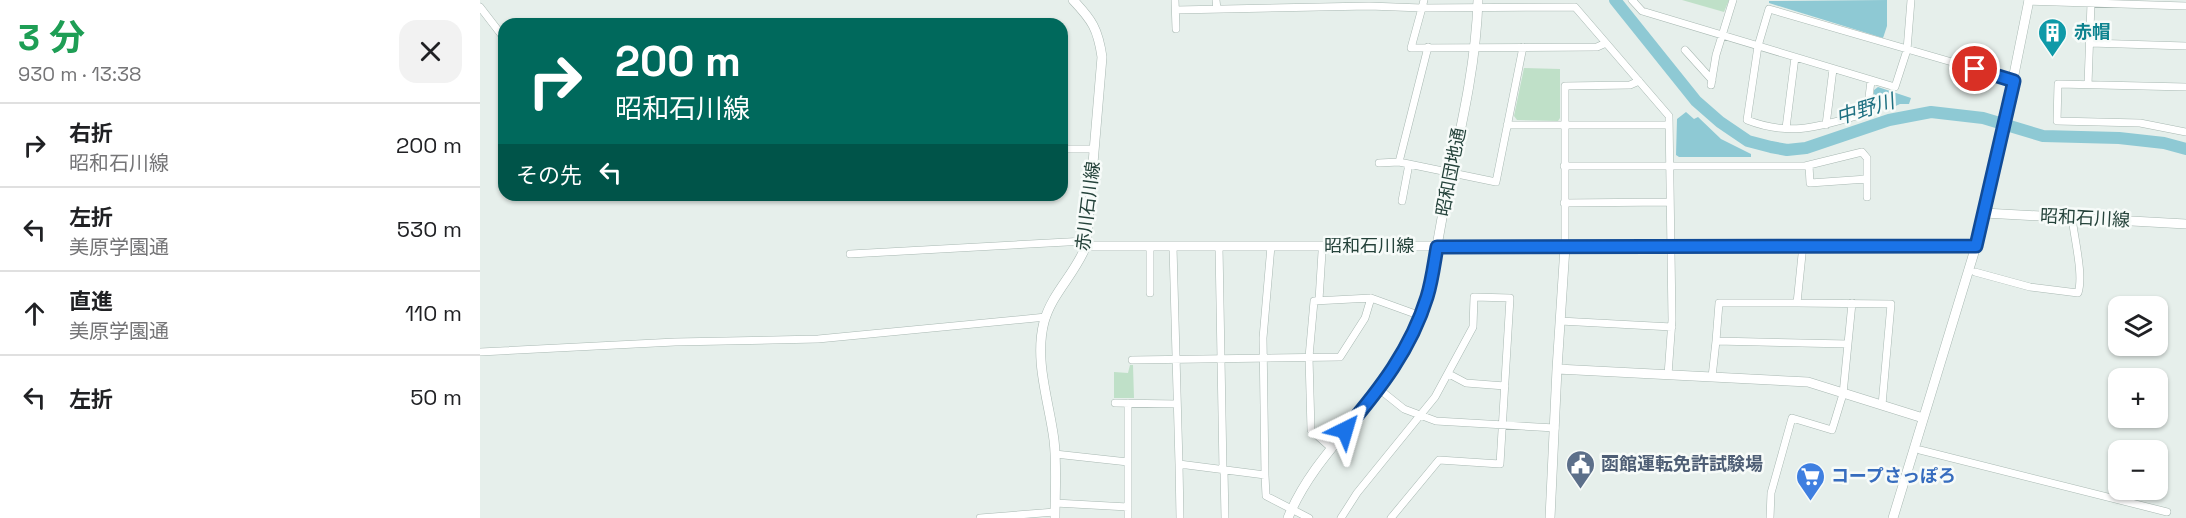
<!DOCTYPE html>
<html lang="ja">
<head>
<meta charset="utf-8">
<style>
  :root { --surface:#fff; --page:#f2f2f2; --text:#202124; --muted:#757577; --line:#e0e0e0 }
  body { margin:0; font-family:"Space Grotesk","Noto Sans JP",sans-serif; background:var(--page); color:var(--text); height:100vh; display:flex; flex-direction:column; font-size:22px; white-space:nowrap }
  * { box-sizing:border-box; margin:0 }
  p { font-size:20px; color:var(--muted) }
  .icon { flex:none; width:33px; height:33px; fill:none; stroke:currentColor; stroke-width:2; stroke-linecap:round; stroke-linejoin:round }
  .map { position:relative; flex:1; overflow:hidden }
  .panel { display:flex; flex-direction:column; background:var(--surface); width:480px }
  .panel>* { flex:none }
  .hud { position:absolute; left:18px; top:18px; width:570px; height:183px; border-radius:18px; box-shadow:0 2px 4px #0004; background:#00695c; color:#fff; overflow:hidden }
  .controls { position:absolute; left:1628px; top:296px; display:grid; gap:12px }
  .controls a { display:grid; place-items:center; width:60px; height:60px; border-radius:12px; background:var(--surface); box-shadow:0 2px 4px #0004; font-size:30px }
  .pin { position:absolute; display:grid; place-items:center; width:51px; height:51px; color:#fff; margin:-26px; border:3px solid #fff; border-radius:50%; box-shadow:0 2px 6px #0007 }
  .me { position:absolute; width:66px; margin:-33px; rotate:40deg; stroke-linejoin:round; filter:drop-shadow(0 0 4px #0008) }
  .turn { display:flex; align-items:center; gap:21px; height:126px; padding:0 18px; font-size:27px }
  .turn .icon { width:78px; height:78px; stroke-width:2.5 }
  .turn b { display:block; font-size:42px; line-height:51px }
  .then { display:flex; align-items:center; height:57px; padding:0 18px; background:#0003; gap:12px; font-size:22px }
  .round { display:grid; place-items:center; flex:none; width:63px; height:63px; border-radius:18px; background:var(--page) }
  .headline { display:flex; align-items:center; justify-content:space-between; height:102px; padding:0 18px }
  h1 { font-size:36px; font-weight:700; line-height:45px; color:#1e9e55 }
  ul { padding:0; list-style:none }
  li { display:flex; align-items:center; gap:18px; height:84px; padding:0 18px; border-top:2px solid var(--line) }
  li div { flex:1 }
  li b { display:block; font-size:22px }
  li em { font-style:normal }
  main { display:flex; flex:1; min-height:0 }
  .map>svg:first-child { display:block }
  .green { fill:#bfe0c8 }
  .water { fill:#8ec9d4 }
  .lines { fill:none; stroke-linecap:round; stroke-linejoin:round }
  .river { stroke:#8ec9d4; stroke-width:12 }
  .minor-casing { stroke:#a8b8b2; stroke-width:8 }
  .tertiary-casing { stroke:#a8b8b2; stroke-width:10 }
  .minor { stroke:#fff; stroke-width:7 }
  .tertiary { stroke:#fff; stroke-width:9 }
  .route-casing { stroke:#114b97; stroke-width:15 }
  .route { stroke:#1a73e8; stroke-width:10 }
  .labels { text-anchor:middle; stroke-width:5; stroke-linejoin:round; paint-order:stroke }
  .culture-label { font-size:18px; font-weight:bold; fill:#0d838f; stroke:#f7fbf9; text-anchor:start }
  .street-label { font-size:18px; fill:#24423a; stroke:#f7fbf9 }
  .service-label { font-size:18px; font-weight:bold; fill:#4e5e75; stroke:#f7fbf9; text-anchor:start }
  .shop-label { font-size:18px; font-weight:bold; fill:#366cbe; stroke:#f7fbf9; text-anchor:start }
  .water-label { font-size:20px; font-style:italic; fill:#1c6f80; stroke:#f7fbf9 }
</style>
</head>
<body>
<main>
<section class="panel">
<div class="headline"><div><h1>3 分</h1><p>930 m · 13:38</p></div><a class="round"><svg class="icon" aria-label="close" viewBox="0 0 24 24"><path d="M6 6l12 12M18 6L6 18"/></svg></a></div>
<ul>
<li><svg class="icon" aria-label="right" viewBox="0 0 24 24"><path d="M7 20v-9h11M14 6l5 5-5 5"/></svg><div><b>右折</b><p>昭和石川線</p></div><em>200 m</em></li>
<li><svg class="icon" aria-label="left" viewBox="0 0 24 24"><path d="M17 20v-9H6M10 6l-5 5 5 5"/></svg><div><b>左折</b><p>美原学園通</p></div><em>530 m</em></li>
<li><svg class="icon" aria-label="ahead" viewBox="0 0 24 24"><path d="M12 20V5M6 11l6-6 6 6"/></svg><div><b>直進</b><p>美原学園通</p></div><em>110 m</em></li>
<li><svg class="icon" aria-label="left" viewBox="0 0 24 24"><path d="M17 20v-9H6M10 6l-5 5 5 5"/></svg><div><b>左折</b></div><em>50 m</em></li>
</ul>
</section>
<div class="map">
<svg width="1706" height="518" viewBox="0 0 1706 518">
  <rect width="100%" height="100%" fill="#e6efeb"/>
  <path class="green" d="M1202 0H1249L1244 12Z
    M1044 68 1080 69V118L1078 121 1037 120 1034 116Z
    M650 365H653L654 398H634V372L648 373Z"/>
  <path class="water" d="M1407 0V26L1403 38 1289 3V1Z
    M1398 87 1431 98 1429 104H1420L1407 110 1404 106 1392 112 1394 90Z
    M1206 112 1214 119 1218 117 1241 139 1271 154V157H1199L1196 155 1197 119Z"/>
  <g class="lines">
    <path class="river" d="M1135 0 1216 101 1240 122 1268 141 1291 147 1307 150 1326 148 1409 120 1451 112 1503 118 1563 136 1639 138 1684 143 1706 149"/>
    <defs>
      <path id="minor" d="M695 0 696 29
        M736 0 737 9
        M1152 0 1162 11 1415 87 1427 50 1431 0
        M1548 1 1706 6
        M0 7 24 38
        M696 10 889 6 942 8 944 0
        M1126 43 1117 47 931 48 942 8 1095 7 1189 116 1192 320 1188 375
        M1610 43 1706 46
        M1205 50 1232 80
        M1391 81 1387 113C1343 125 1313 138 1267 120L1278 46 1289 9 1534 80
        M1608 84 1611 3
        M1231 85 1236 55 1253 0
        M1706 87 1578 84 1577 121 1660 123 1706 132
        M1027 125H1189
        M1346 125 1353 69
        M1306 128 1315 57
        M582 149H614
        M919 162 948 47
        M899 163 919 162 1016 182 1043 47
        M1329 165 1330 183 1387 179
        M1084 166H1325L1382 152 1387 158V197
        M922 201 929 164
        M1084 203 1189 202
        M1323 245 1317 303 1411 304 1402 405
        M670 247V293
        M693 247 699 464 785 475 783 338 791 246
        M739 247 743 470
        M1085 247V86L1150 85 1159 81
        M370 254 606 241
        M1495 272 1550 287 1598 293C1604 275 1594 238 1592 217
        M839 300 842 252
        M1080 321 1192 327
        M1236 341 1239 303H1317
        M0 352 195 342 338 339 566 317
        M652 360 860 357 885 318 891 298 941 316
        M969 374 986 383 1025 386
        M1232 377 1236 341 1368 344
        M899 389 924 409 956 421 1075 428
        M635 403 697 404
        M648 403V518
        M850 447 831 430 829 357 834 301 891 298
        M1440 450 1687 512
        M575 454 648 462
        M699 464 700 518
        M744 470 745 518
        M785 475 786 496 829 518
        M575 503 648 507
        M500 518 575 512
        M861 518 877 493 955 397 993 327 994 297 1030 298 1020 464 959 460 911 518
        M1290 518 1291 493 1312 418 1352 430 1363 394 1372 303"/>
      <path id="tertiary" d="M1504 213 1706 224
        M606 246H1496
        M1077 369 1328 382 1443 418
        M575 518C575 492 577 466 574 440 569 401 554 361 564 322 572 293 595 274 606 246L622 57C618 29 612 20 593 0
        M808 518C833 456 887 416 920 359 950 308 954 258 965 202 979 136 996 68 998 0
        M1070 518 1077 369 1085 247
        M1413 518 1496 246 1521 139 1549 0"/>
    </defs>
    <use href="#minor" class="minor-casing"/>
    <use href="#tertiary" class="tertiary-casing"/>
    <use href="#minor" class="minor"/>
    <use href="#tertiary" class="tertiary"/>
  </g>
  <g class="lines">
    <defs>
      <path id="route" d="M865 430C900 389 931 349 947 297 952 281 954 264 957 247L1496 246 1534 81 1495 69"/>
    </defs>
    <use href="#route" class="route-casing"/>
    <use href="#route" class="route"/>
  </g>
  <defs>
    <symbol id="building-pin" viewBox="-11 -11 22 30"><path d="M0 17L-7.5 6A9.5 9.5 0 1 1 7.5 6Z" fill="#0f9aa8" stroke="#f7fbf9"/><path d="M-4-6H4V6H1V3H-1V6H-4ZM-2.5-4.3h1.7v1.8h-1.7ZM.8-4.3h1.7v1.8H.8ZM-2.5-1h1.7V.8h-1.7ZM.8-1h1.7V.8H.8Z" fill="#fff"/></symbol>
    <symbol id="civic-pin" viewBox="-11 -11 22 30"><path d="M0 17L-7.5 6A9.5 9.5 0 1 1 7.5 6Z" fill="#5c6f8a" stroke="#f7fbf9"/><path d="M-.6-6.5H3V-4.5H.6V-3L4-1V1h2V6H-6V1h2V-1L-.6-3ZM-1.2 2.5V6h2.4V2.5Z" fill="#fff"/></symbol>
    <symbol id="supermarket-pin" viewBox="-11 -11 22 30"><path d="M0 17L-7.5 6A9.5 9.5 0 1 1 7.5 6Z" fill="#3f7fe0" stroke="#f7fbf9"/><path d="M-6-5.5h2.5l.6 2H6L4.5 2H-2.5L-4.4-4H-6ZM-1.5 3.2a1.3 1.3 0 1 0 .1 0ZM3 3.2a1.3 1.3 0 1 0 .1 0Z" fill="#fff"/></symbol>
  </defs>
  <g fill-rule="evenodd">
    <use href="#building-pin" x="1556" y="16" width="33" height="45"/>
    <use href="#civic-pin" x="1084" y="448" width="33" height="45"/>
    <use href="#supermarket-pin" x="1314" y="460" width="33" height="45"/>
  </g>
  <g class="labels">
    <g class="culture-label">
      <text x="1594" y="38">赤帽</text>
    </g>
    <g class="street-label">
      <text transform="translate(971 172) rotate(-79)" y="6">昭和団地通</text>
      <text transform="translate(608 206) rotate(-83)" y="6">赤川石川線</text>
      <text transform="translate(1605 218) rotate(3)" y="6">昭和石川線</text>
      <text x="889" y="252">昭和石川線</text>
    </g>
    <g class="service-label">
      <text x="1121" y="470">函館運転免許試験場</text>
    </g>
    <g class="shop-label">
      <text x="1351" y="482">コープさっぽろ</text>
    </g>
    <g class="water-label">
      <text transform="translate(1385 109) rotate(-17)" y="7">中野川</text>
    </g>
  </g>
</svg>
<div class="controls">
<a><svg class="icon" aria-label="layers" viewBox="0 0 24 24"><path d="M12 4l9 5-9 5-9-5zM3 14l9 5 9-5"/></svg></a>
<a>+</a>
<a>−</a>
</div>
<div class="pin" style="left:1495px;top:69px;background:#d93025"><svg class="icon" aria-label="arrive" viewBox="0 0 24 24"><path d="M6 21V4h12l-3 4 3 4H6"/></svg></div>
<svg class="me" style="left:865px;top:430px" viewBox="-20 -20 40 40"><path d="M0-17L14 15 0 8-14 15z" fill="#1a73e8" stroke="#fff" stroke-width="4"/></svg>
<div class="hud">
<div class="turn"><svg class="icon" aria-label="right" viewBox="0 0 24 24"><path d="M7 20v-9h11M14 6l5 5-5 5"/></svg><div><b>200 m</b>昭和石川線</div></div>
<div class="then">その先<svg class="icon" aria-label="left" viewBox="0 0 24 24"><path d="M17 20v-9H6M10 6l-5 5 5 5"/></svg></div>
</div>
</div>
</main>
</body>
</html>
